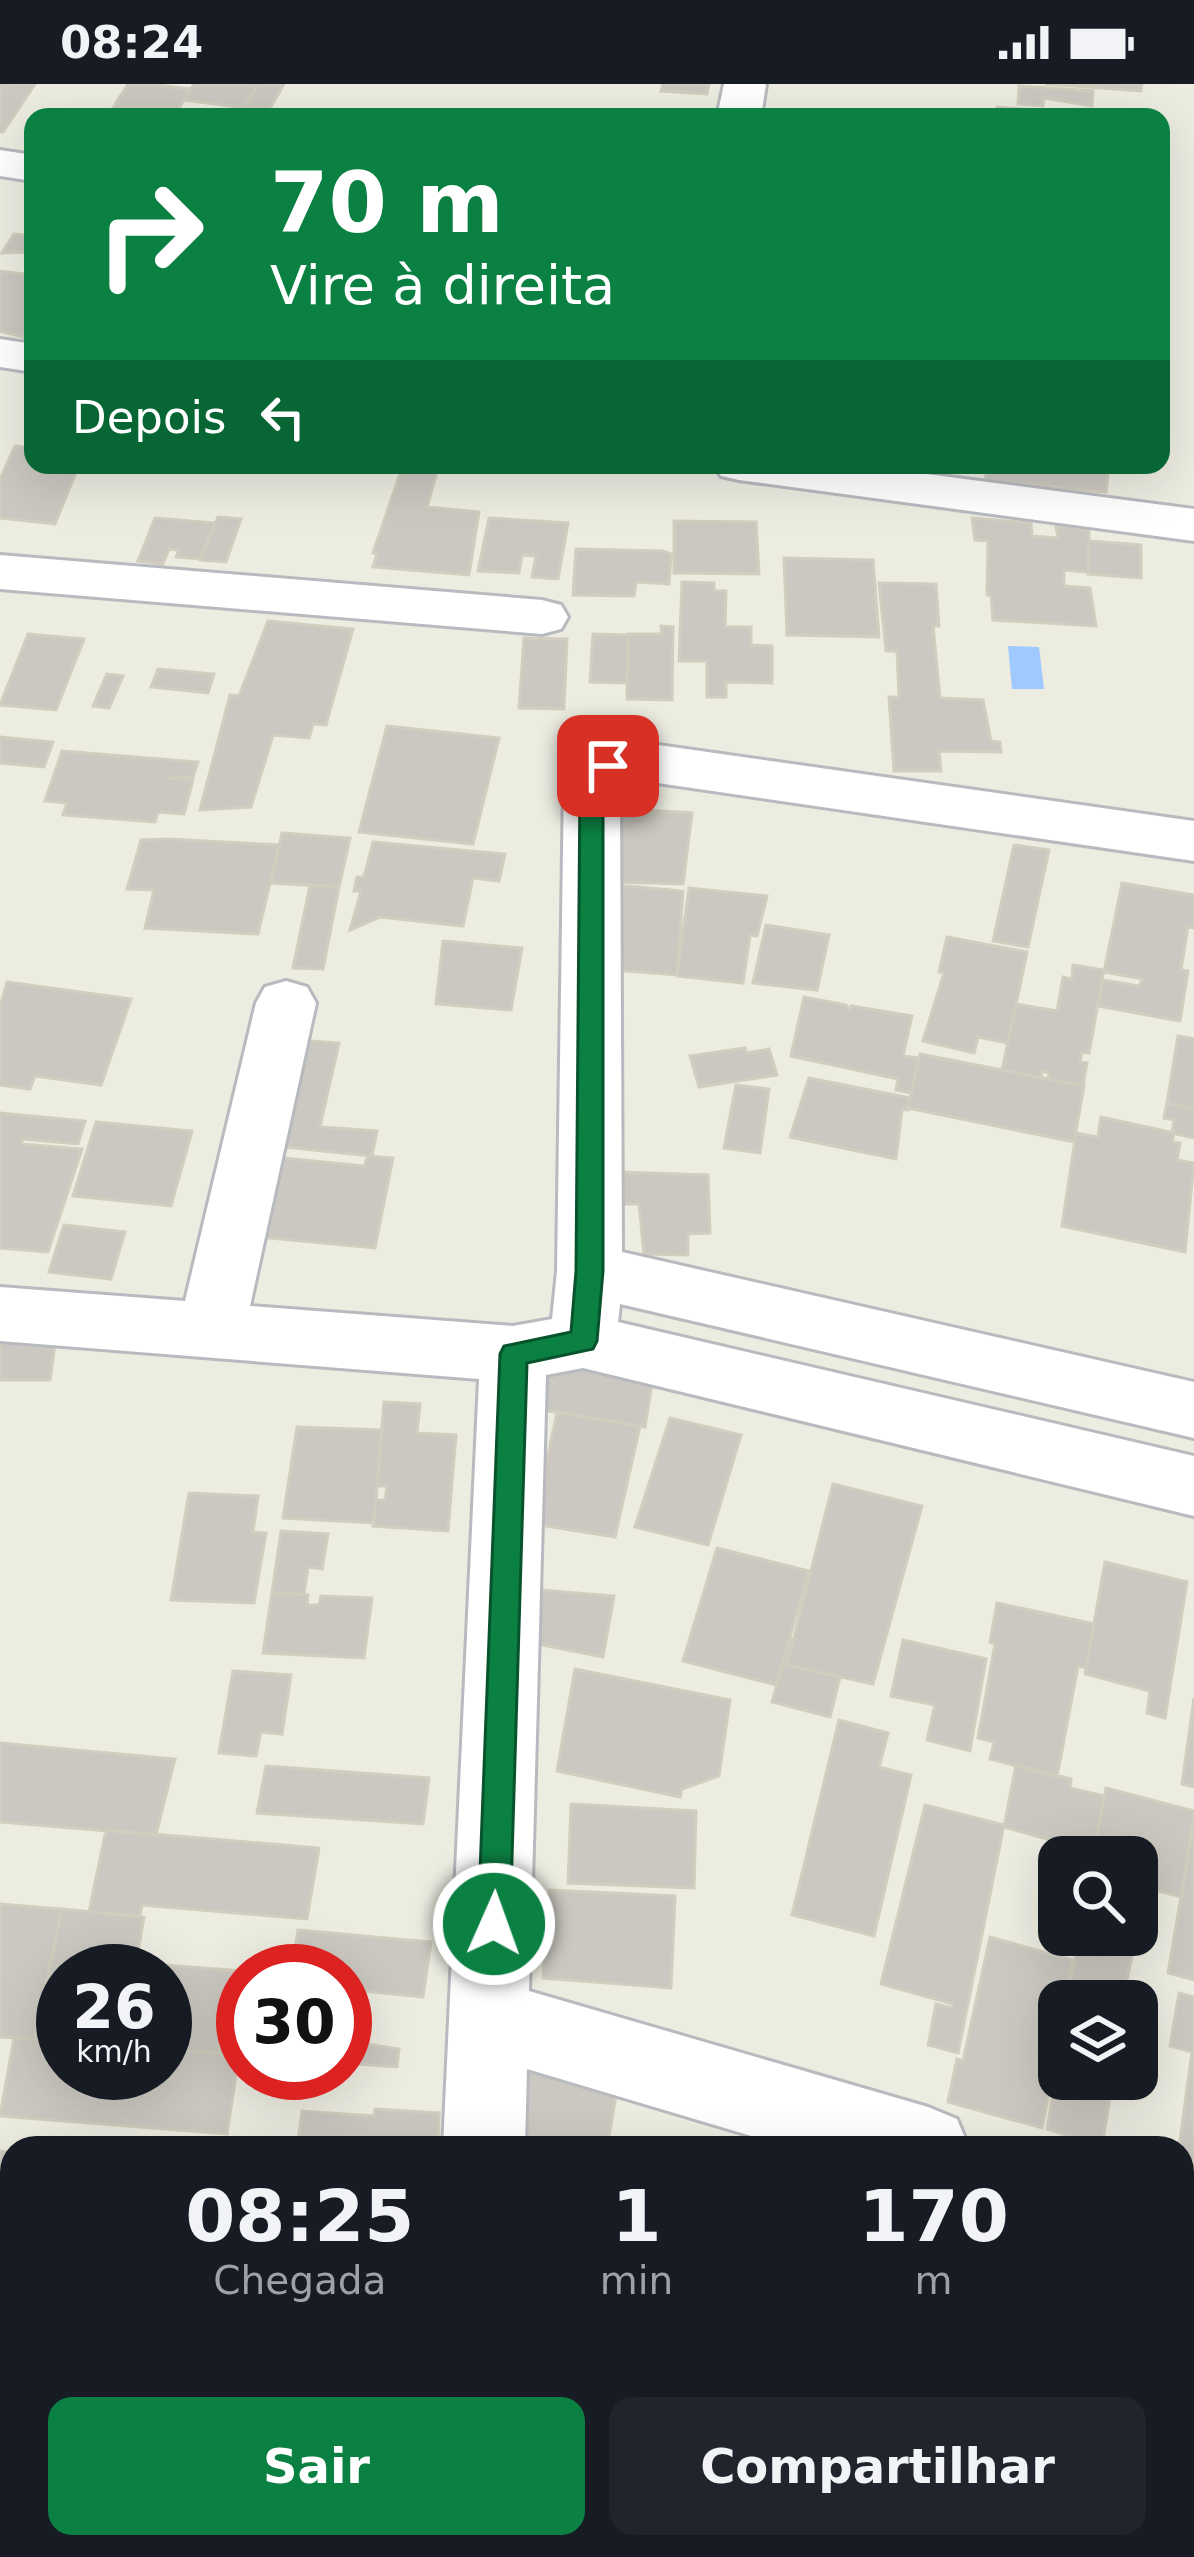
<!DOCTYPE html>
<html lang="pt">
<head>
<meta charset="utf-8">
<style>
  :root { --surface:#171b24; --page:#20242c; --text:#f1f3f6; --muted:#9ea1a6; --accent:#0b8043 }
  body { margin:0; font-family:"DejaVu Sans",sans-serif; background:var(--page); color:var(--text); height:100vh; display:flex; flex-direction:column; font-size:45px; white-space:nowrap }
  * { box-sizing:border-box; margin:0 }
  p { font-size:39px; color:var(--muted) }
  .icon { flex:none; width:66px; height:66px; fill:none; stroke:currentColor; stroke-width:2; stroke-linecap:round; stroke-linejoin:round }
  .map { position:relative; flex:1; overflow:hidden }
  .panel { position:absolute; left:0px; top:2052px; width:1194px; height:423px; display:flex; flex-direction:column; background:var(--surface); border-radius:36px 36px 0 0; box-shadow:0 12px 48px #0002 }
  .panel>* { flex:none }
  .banner { position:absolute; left:24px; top:24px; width:1146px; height:366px; border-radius:24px; box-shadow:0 12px 48px #0002; background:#0b8043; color:#fff; overflow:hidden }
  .fabs { position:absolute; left:1038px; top:1752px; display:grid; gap:24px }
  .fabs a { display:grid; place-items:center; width:120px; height:120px; border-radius:24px; background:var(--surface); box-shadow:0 12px 48px #0002; font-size:60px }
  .speed { position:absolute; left:36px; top:1860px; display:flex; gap:24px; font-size:60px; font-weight:700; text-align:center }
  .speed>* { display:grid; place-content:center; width:156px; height:156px; border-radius:50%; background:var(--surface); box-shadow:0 12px 48px #0002; line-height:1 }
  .speed small { font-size:30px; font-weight:400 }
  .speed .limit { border:18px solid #d22; background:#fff; color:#111 }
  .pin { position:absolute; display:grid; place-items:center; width:102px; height:102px; color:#fff; margin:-51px; border-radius:24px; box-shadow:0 6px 18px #0006 }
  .me { position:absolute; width:132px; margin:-66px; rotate:2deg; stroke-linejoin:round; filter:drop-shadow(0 0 9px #0008) }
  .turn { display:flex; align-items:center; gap:42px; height:252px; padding:0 48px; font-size:54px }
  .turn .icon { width:156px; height:156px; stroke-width:2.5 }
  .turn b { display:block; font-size:84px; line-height:102px }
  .then { display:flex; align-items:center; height:114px; padding:0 48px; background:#0003; gap:24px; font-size:45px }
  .eta { display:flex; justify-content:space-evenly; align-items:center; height:204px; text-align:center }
  .eta b { font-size:72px; font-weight:600; line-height:84px }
  .cta { display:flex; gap:24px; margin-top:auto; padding:24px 48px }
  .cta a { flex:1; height:138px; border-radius:24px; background:var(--accent); color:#fff; font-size:48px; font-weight:600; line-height:138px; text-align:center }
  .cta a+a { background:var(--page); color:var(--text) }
  .status { display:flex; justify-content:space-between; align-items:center; height:84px; padding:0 60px; background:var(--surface); direction:ltr }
  .status svg { height:33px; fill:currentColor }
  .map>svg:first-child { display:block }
  .water { fill:#9fc9ff }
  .building { fill:#cac8c0; stroke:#d1cebf; stroke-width:3 }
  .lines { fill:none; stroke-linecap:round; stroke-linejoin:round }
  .minor-casing { stroke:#b9bac0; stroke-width:6 }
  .minor { fill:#fff; fill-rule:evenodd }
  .route { fill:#0b8043; stroke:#07532c; stroke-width:3 }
</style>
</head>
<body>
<div class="status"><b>08:24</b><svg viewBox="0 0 49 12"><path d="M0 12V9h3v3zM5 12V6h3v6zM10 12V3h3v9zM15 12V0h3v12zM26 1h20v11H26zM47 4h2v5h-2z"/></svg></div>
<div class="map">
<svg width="1194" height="2473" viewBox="0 0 1194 2473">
  <rect width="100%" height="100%" fill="#edece1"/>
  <path class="water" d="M1008 562 1039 563 1044 605H1012Z"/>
  <path class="building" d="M0 0H35L3 48H0Z
    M128 0H148L190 5 174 33H107Z
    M194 0H258L245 24 184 16Z
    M258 0H284L265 33 240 32Z
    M663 0H709L707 10 661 7Z
    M1045 0H1142L1141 7Z
    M1019 2 1093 7 1092 22 1044 14 1043 22 1018 20Z
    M997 23 1086 30V33H996Z
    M14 150 33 152V168L2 169Z
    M0 187 33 191V256L0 247Z
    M15 362 33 364V381H79L55 440 0 434V395Z
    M403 381H439L427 423 479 428 469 491 373 483 377 470 373 469Z
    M987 381H1109L1106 408 985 397Z
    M218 433 241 435 226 478 200 476Z
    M155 434 215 439 200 475 176 473 179 466 169 465 163 480 138 477Z
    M489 434 568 439 558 495 532 493 536 472 522 471 519 489 478 487Z
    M972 434 1031 439 1032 452 1058 454 1056 442 1089 446 1088 488 1064 486V502L1090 504 1096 542 993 536 991 511H987L988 457 975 456Z
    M674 437 756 438 759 490 674 489Z
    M1089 457 1141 461V494L1088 490Z
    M576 465 663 467 671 470 669 500 636 498 634 512 573 511Z
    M784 474 873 476 879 553 787 551Z
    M682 498 714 499V507H726L725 543H751V561L772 562V599L726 598V613H707V577H679Z
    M879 499 936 500 939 542H933L940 614 983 616 991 657 1000 658 1001 668 939 667 941 687H894L889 613H899L897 567H886Z
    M268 537 353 545 326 641 313 640 309 654 273 651 251 723 200 726 230 611 239 612Z
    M661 542 673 543 672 616 627 615 628 550H662Z
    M28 550 84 555 56 626 0 621Z
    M593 550 628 551 627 599 590 598Z
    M524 554 567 555 564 625 519 624Z
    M158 585 214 590 208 609 151 603Z
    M107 590 123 592 109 624 93 622Z
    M387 642 499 654 473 760 359 748Z
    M0 653 53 658 44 683 0 679Z
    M62 667 198 678 193 693 166 694 193 696 184 730 158 728 155 738 63 731 67 719 45 717Z
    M615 724 692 729 683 800 615 798Z
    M282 749 350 754 339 803 271 799Z
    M168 755 279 761 258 850 145 844 154 806 127 805 141 756Z
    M373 758 505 770 499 797 473 794 463 842 380 833 350 846 361 807H354L357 793H364Z
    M1014 761 1049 766 1028 863 993 857Z
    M1122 799 1194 811V844L1188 842 1181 886 1188 887 1180 937 1098 922 1103 896 1139 902 1143 895 1104 888Z
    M310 801 339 803 323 885 293 884Z
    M615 801 683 807 677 891 615 886Z
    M689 804 767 812 757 852 750 851 743 899 677 892Z
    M766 841 829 851 817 906 753 899Z
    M947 853 1027 868 1008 959 978 953 974 969 923 957 944 889 939 888Z
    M443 857 522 864 511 926 436 920Z
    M1073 881 1104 886 1089 969 1082 968 1080 978 1087 979 1083 1002 1048 995 1049 989 1042 987 1041 994 1002 986 1016 920 1057 927 1063 893 1072 895Z
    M7 898 131 915 101 1001 35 992 30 1005 0 1001V923Z
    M804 913 846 921 849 926 851 922 912 932 903 972 919 974 911 1009 896 1006 898 995 791 972Z
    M1178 952 1194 955V1025L1167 1019Z
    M299 956 339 959 320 1043 377 1047 372 1072 275 1062Z
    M745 964 747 969 769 965 777 991 699 1003 690 972Z
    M920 970 1084 1002 1074 1058 908 1024Z
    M809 994 910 1014 908 1026 902 1025 896 1075 790 1053Z
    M736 1001 769 1005 760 1069 724 1064Z
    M1167 1019 1194 1025V1054L1172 1049 1174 1036 1164 1034Z
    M0 1029 85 1037 78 1060 22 1055 21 1060 82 1065 48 1168 0 1164Z
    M1101 1033 1174 1049 1172 1058 1180 1059 1177 1076 1194 1079 1185 1168 1062 1142 1076 1049 1098 1053Z
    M96 1038 192 1047 171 1122 73 1112Z
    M368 1072 393 1074 375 1164 258 1153 272 1073 364 1082Z
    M618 1088 708 1091 710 1149 688 1150V1171L644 1170 639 1120H618Z
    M64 1141 125 1148 111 1195 49 1188Z
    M0 1255 55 1260 50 1296H0Z
    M544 1276 652 1300 645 1343 537 1325Z
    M384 1318 420 1320 417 1349 456 1351 448 1447 373 1442 376 1416H385L387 1402H377Z
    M557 1328 640 1342 615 1453 534 1440Z
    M670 1334 741 1351 708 1461 635 1443Z
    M297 1343 382 1346 374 1439 283 1434Z
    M833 1400 922 1422 873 1600 787 1581Z
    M189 1409 258 1412 253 1448 266 1449 254 1519 171 1516Z
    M281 1447 328 1450 322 1485 308 1483 304 1510 272 1509Z
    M717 1464 809 1487 776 1601 683 1577Z
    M1105 1478 1187 1498 1165 1634 1147 1629 1150 1607 1085 1590Z
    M528 1505 614 1512 603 1573 527 1558Z
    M272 1509 308 1511 307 1521H319L321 1512 372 1514 364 1574 263 1569Z
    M997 1519 1094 1540 1086 1584 1078 1582 1057 1693 990 1675 994 1658 978 1654 995 1560 990 1558Z
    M790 1555 794 1556 787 1581 840 1593 830 1633 772 1618Z
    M903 1556 986 1575 970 1667 927 1656 935 1621 891 1612Z
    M575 1585 730 1616 719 1692 682 1705 680 1713 557 1687Z
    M233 1587 291 1591 282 1650 261 1648 256 1672 219 1669Z
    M1194 1614V1703L1182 1700Z
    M839 1636 888 1649 879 1683 911 1691 874 1852 792 1831Z
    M0 1659 175 1675 156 1751 0 1738Z
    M1016 1681 1071 1695 1070 1704 1104 1712 1094 1768 1004 1743Z
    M266 1682 429 1694 423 1740 257 1729Z
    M1106 1704 1194 1727 1182 1813 1137 1802V1773H1093Z
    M571 1720 696 1727 694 1804 568 1799Z
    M925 1721 1004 1741 958 1969 928 1961 936 1920 952 1924 953 1920 881 1900Z
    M1194 1736V1896L1168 1889Z
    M106 1746 319 1764 307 1835 142 1821 140 1832 89 1828Z
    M549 1806 675 1812 671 1904 543 1894Z
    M0 1820 62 1825 34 1955 0 1953Z
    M62 1825 144 1833 136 1879 243 1887V1971L165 1965V1887H63V1957L34 1955Z
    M298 1846 431 1858 423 1913 345 1905V1887H291Z
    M1079 1851H1136L1123 1917H1068Z
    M990 1853 1072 1876 1065 1917H1059V1945L1051 1943 1049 1958 1059 1961 1042 2044 948 2018 957 1975 963 1977Z
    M1179 1909 1194 1913V2087L1182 2084 1179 2064 1192 1968 1170 1962Z
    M345 1935 355 1936 353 1958 399 1965 397 1983 345 1979Z
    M14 1954 63 1957V1989H165V1965L239 1971 227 2050 0 2032Z
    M1059 1972V1995H1113L1102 2062 1047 2045Z
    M528 1985 616 2011 607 2064H525Z
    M375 2025 439 2029 438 2064H297L302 2027 374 2032Z
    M53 2056 169 2064H51Z
    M0 2067 12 2069V2191L0 2190Z
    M1182 2170 1194 2173 1182 2279Z
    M1182 2432 1194 2435V2473H1155L1157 2463H1182Z
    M179 2463H317L315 2473H177Z
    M1078 2463H1157L1155 2473H1076Z"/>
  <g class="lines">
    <defs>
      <path id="minor" d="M724 0H766L761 33H717Z
        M0 66 33 71V97L0 92Z
        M0 255 33 260V288L0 283Z
        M714 381H858L1194 425V457L739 396 721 392Z
        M0 471 542 516 561 521 568 533 561 545 542 550 0 505Z
        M630 657 1194 737V777L630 695 620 702 622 1168 1194 1298V1354L620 1220 618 1238 1194 1372V1432L583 1284 546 1291 529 1907 928 2023 957 2035 969 2064H792L527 1985 525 2064H443L479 1295 0 1257V1203L185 1217 256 919 265 903 286 897 307 903 316 919 250 1222 513 1242 552 1235 557 1187 564 696 588 668Z
        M1182 2098 1194 2101V2183L1182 2180Z
        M407 2463H495V2473H405Z"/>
    </defs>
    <use href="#minor" class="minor-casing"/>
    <use href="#minor" class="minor"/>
  </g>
  <path class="route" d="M608 674 619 682 603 699V1187L597 1257 593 1265 527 1279 510 1840 506 1851 494 1856 483 1851 478 1840 500 1270 504 1262 571 1248 576 1187 580 697Z"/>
</svg>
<div class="fabs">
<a><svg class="icon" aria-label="search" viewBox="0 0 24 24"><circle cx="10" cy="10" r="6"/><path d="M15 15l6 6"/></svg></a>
<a><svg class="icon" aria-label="layers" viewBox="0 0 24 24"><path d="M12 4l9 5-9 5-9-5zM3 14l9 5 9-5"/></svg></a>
</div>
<div class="speed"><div>26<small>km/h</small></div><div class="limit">30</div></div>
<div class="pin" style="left:608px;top:682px;background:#d93025"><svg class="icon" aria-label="arrive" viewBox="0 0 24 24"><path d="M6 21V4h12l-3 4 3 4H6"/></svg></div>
<svg class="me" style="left:494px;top:1840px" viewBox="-20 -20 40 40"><circle r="17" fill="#0b8043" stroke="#fff" stroke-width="3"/><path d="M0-11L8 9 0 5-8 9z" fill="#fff"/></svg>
<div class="banner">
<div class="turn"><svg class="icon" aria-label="right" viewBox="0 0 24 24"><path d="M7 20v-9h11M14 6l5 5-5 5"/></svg><div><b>70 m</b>Vire à direita</div></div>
<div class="then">Depois<svg class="icon" aria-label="left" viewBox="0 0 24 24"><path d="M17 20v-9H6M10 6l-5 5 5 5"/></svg></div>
</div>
<section class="panel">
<div class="eta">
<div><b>08:25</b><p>Chegada</p></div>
<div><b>1</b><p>min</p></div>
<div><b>170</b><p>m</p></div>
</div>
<div class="cta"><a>Sair</a><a>Compartilhar</a></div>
</section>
</div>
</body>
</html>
